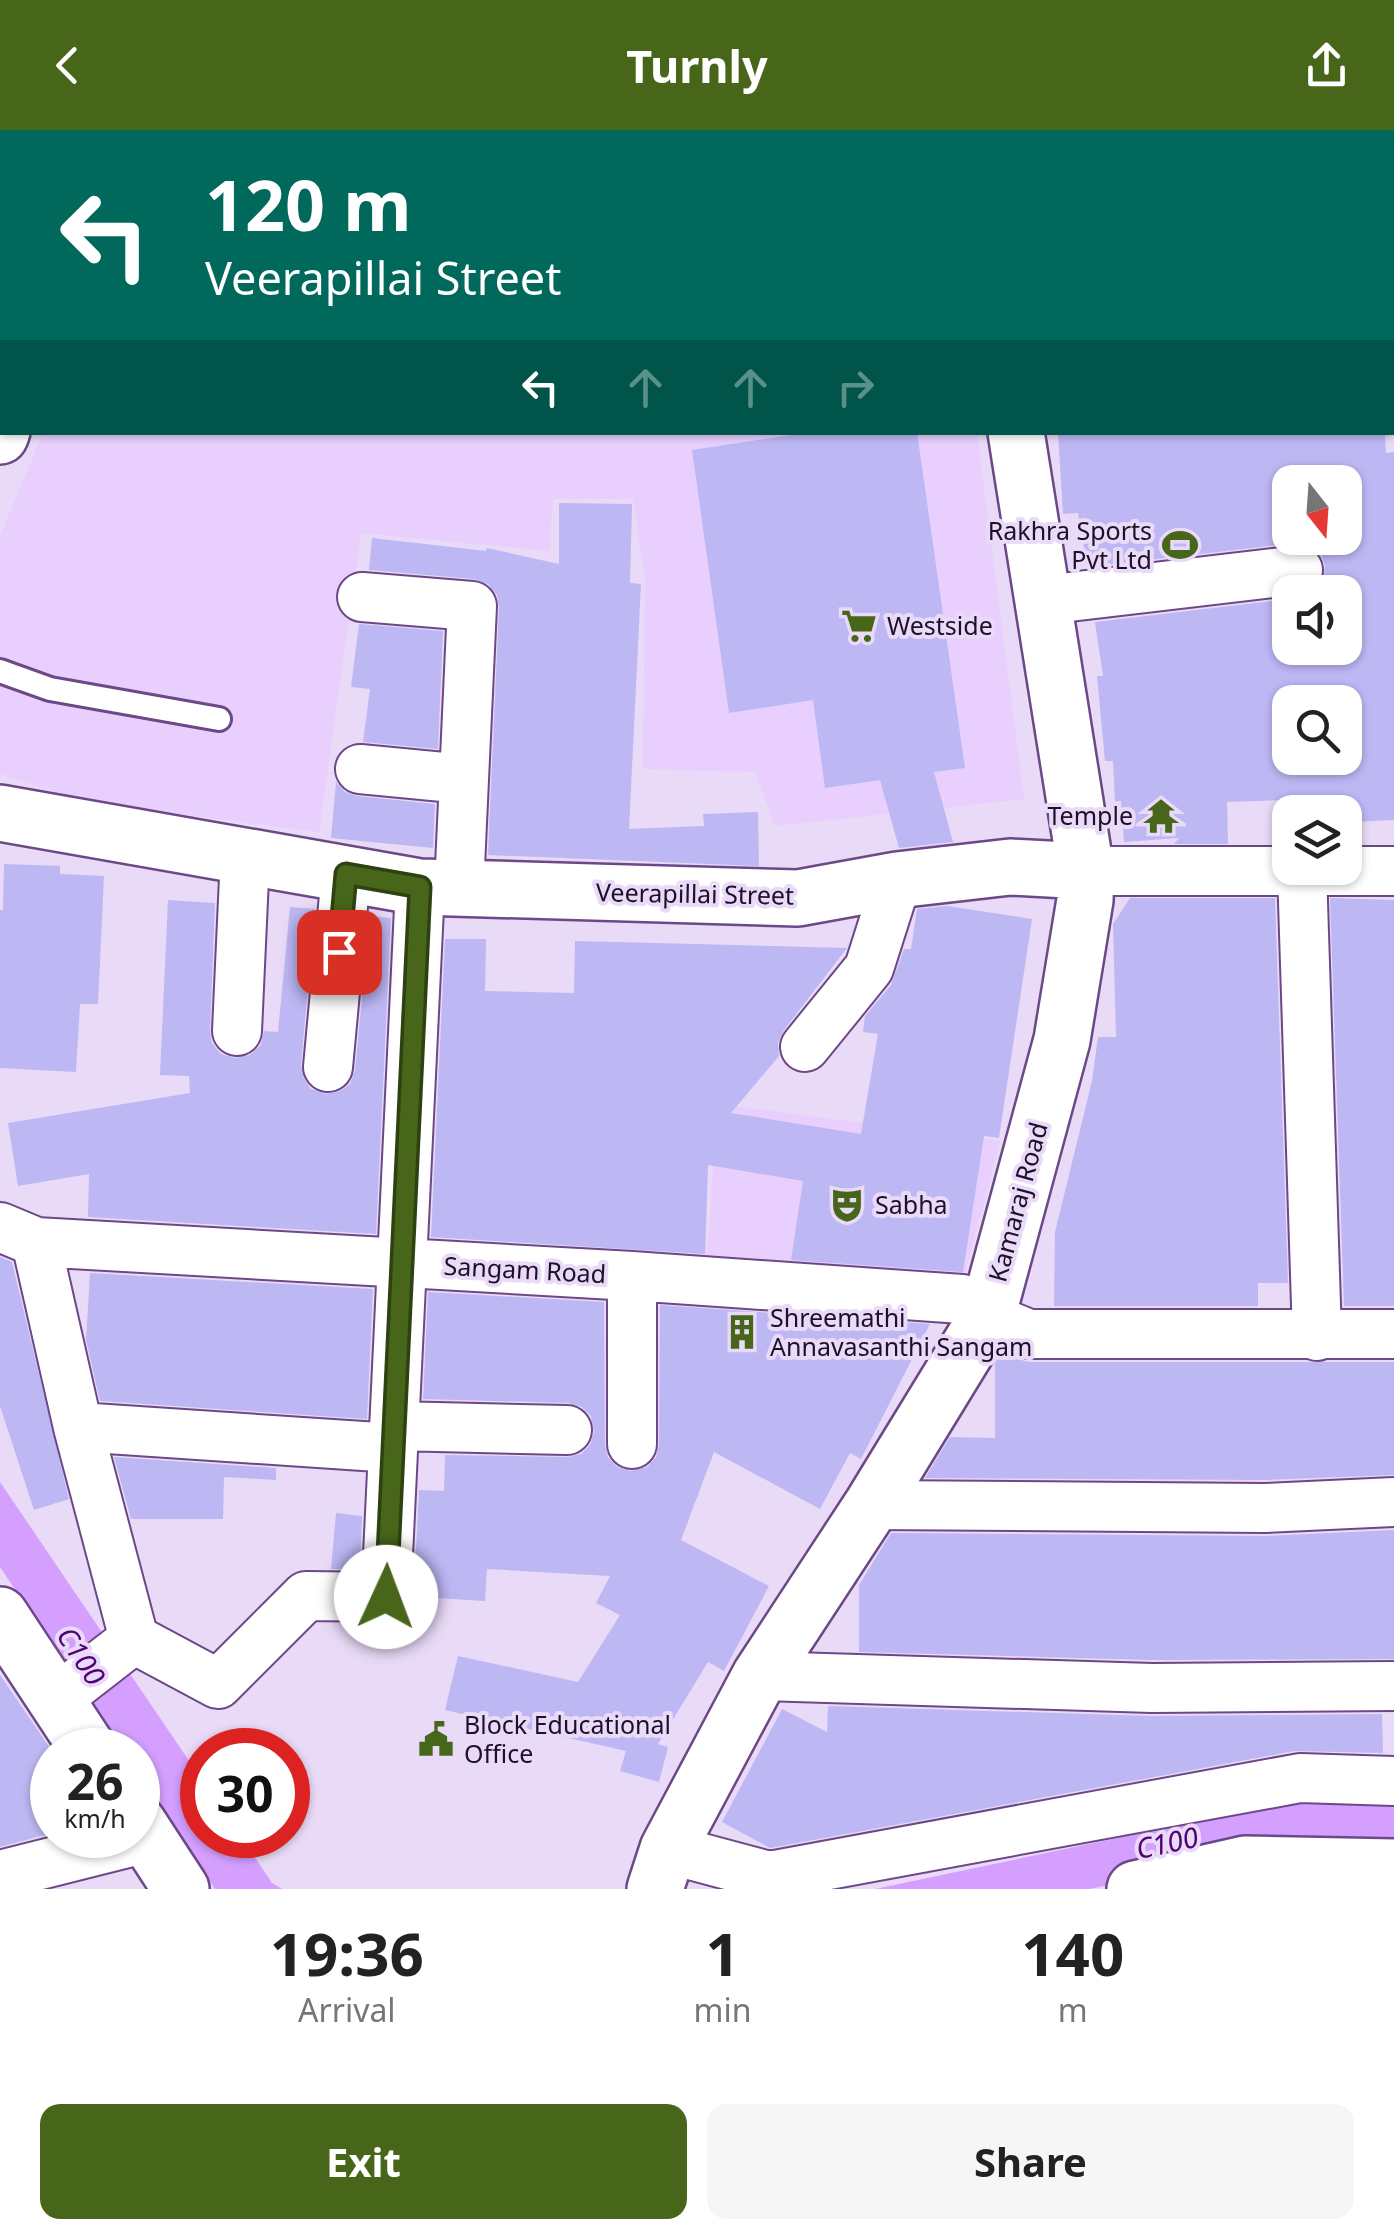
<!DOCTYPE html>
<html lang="en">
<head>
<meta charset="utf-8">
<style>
  :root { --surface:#fff; --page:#f6f6f6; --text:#222; --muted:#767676; --accent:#47661a }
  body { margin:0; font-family:"Noto Sans",sans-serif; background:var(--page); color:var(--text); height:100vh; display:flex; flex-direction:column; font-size:38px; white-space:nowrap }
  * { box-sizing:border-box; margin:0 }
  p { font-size:32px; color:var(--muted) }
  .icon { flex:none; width:55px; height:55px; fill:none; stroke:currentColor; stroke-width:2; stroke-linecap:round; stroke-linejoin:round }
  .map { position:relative; height:1759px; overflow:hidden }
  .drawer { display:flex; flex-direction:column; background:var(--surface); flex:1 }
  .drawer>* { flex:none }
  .top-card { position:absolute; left:0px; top:0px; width:1395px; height:305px; box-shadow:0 2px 8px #0004; background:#00695c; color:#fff; overflow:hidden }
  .needle { width:65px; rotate:163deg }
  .controls { position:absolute; left:1272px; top:335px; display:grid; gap:20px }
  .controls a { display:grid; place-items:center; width:90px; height:90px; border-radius:20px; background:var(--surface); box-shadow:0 2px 8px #0004; font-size:50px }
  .speed { position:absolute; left:30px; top:1598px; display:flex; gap:20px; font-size:50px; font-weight:700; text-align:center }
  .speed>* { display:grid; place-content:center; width:130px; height:130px; border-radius:50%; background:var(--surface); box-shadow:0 2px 8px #0004; line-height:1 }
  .speed small { font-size:25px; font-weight:400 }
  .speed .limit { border:15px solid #d22; background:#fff; color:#111 }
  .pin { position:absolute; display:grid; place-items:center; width:85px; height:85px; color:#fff; margin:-42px; border-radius:20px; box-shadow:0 5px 15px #0006 }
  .me { position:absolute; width:110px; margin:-55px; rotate:2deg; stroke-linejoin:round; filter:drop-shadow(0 0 8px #0008) }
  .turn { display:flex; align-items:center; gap:35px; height:210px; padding:0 40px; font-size:45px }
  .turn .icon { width:130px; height:130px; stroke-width:2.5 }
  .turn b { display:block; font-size:70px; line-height:85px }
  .lanes { display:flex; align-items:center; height:95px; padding:0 40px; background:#0003; justify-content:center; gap:50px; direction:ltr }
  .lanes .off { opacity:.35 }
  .eta { display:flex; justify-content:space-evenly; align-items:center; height:170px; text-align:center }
  .eta b { font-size:60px; font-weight:700; line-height:70px }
  .cta { display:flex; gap:20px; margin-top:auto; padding:20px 40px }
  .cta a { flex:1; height:115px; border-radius:20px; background:var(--accent); color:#fff; font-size:40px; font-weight:700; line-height:115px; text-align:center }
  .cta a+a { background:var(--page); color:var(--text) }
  header { display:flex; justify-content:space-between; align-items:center; height:130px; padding:0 40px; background:var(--accent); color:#fff; font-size:45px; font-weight:700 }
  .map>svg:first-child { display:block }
  .built { fill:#e8cffe }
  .water { fill:#d49fff }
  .building { fill:#bdb7f4; fill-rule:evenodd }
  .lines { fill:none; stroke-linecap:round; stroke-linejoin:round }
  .lane-casing { stroke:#6c4887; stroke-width:28 }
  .street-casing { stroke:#6c4887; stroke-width:52 }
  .secondary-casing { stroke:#6c4887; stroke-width:60 }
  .lane { stroke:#fff; stroke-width:22 }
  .street { stroke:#fff; stroke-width:48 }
  .secondary { stroke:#fff; stroke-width:55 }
  .route-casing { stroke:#2e4211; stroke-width:25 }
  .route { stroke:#47661a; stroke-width:18 }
  .labels { text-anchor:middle; stroke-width:8; stroke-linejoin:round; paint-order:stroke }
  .poi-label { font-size:25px; fill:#1e1029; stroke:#e9daf7; text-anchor:start }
  .street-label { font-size:25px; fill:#1e1029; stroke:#e9daf7 }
  .water-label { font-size:28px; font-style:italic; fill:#520079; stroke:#e9daf7 }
</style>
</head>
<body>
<header><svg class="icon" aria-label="back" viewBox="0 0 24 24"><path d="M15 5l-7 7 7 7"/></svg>Turnly<svg class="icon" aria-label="share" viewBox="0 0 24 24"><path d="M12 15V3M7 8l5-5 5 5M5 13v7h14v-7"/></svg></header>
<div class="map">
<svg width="1394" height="1759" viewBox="0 0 1394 1759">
  <rect width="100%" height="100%" fill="#e9daf7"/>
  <path class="built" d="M0 0H105L2 2 0 211Z
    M177 0H968L176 2Z
    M43 303H977L1024 669 775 696 755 642 643 639 645 447 633 369H553L549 421 361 403 319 702 87 672 0 644V406Z
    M718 974 1000 1011 961 1159 706 1139Z"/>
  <path class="water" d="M0 1352 202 1650V1705H240L272 1753 282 1759H215L138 1642V1620H123L0 1437Z
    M1373 1668 1394 1674V1725L1265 1724 1089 1759H875L1274 1675Z"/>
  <path class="building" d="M811 302H917L965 638 934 642 953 712 899 718 880 650 825 658 813 570 729 583 692 320Z
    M1058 302H1385L1386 323 1394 322V690L1352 692 1351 668 1227 672 1228 714H1174L1179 708 1124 712 1121 671H1115L1113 631H1105L1097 546H1103L1095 492 1290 469V518H1345V462H1314L1323 452 1325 436 1321 424 1310 415 1296 413 1087 437 1078 383 1063 384ZM1290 352H1345V408H1290ZM1290 572H1345V628H1290Z
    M559 373 632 374 630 453 641 454 629 699 704 696 703 684 758 682 759 736 488 725 499 477 497 465 488 454 474 449 369 440 372 408 486 421 487 418 559 434Z
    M359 494 443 501 438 619 363 612 370 559 351 557Z
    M336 652 345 662 357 666 435 674 433 718 331 708Z
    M4 734 60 736V744L104 746 98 874H80L76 942 0 938V780H3Z
    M1130 768H1275L1288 1153H1258V1176H1054L1055 1102 1092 951 1098 907H1116L1113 794Z
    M1330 768 1394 770V1176H1344Z
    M168 770 215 773 210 901 212 913 221 924 235 928 250 925 261 915 264 901 278 902 290 777 315 779 301 935 304 949 311 959 326 964 340 961 350 954 355 940 370 786 391 788 376 1104 88 1087 89 1044 18 1056 8 993 190 963 189 946 160 945Z
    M947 776 1032 789 999 1008 984 1006 963 1142 791 1130 803 1051 708 1035 705 1124 431 1107 445 809H486L485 861 574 863 575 811 847 818 784 900 778 912 779 926 731 983 861 1004 878 904 863 902 865 886 891 855 904 819H911L917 779Z
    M0 1127 12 1132 69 1369 34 1380 0 1276Z
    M90 1143 373 1159 367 1289 100 1271 86 1210Z
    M428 1162 604 1172 605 1315 608 1327 617 1337 631 1341 647 1337 656 1327 659 1315 660 1175 930 1194 861 1329 850 1323 820 1379 714 1322 681 1410 769 1456 724 1541 708 1532 658 1614 668 1617 659 1652 620 1641 626 1621 445 1580 458 1526 578 1552 620 1485 596 1473 610 1446 487 1439 485 1471 417 1467V1459H414L419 1360 444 1361 445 1325 567 1327 581 1324 590 1315 594 1302 591 1286 582 1277 569 1273 423 1269Z
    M1000 1225 1029 1232H1394V1345L1264 1350 925 1348 950 1307 995 1308V1233Z
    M114 1327 276 1338V1350L224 1347 223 1389H131Z
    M336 1383 362 1386 360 1439H331Z
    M1394 1400V1529L1152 1530 859 1522V1455L891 1403 1265 1406Z
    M0 1545 52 1621V1703L0 1717Z
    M828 1576 1151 1586 1382 1584 1383 1623 1295 1621 770 1718 722 1692 782 1579 827 1602Z"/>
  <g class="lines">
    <defs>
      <path id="lane" d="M454 2V0
        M0 541 50 559 219 589"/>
      <path id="street" d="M1314 2V0
        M1392 211 1394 212
        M362 467 472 476 459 758
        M1044 470 1298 440
        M360 639 464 649
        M1086 741H1394
        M1302 741 1317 1206
        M237 901 245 726
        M805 917 869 838 897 750
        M328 937 346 744
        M0 1097 36 1112 632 1146 962 1169 987 1187 1029 1204H1394
        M36 1112 78 1297 134 1509
        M394 1296 567 1300
        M78 1297 393 1318
        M632 1314V1146
        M872 1375 1265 1378 1394 1372
        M760 1546 1152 1558 1394 1556
        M76 1554 134 1509 218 1554 306 1466 386 1467 420 757
        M668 1719 769 1746 1300 1648 1394 1651
        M0 1745 147 1708"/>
      <path id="secondary" d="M141 2 143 0
        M1016 2V0
        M0 306 2 301
        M0 683 420 757 798 768 897 750 1010 737 1086 741
        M0 1485 89 1620
        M138 1693 181 1759
        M655 1759 668 1719 760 1546 872 1375 987 1187 1062 910 1085 770 1086 741 1016 302
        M1135 1759 1245 1734 1394 1737"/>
    </defs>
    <use href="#lane" class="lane-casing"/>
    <use href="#street" class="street-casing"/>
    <use href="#secondary" class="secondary-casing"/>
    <use href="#lane" class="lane"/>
    <use href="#street" class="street"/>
    <use href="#secondary" class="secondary"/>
  </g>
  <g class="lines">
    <defs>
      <path id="route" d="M339 822 346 744 420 757 386 1467"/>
    </defs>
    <use href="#route" class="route-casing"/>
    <use href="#route" class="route"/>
  </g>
  <defs>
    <symbol id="stadium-bare" viewBox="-9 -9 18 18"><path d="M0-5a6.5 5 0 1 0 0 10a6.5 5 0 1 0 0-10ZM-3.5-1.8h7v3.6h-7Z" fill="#47661a" stroke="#e9daf7" stroke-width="2.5" paint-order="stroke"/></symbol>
    <symbol id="supermarket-bare" viewBox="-9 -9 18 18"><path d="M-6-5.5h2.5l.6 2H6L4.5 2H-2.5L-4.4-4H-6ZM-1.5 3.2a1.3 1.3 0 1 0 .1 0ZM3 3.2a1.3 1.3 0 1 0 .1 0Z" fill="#47661a" stroke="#e9daf7" stroke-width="2.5" paint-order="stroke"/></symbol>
    <symbol id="temple-bare" viewBox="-9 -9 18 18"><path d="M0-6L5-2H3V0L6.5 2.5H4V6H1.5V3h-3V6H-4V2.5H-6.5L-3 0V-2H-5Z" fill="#47661a" stroke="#e9daf7" stroke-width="2.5" paint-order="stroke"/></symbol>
    <symbol id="theatre-bare" viewBox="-9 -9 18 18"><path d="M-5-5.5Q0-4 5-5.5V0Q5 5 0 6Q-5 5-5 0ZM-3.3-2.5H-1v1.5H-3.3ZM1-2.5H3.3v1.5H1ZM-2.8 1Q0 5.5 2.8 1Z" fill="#47661a" stroke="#e9daf7" stroke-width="2.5" paint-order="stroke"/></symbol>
    <symbol id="building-bare" viewBox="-9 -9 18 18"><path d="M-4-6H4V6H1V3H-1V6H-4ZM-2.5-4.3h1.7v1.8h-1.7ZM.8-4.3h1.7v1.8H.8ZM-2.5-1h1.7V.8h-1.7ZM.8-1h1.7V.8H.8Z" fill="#47661a" stroke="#e9daf7" stroke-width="2.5" paint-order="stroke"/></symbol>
    <symbol id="civic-bare" viewBox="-9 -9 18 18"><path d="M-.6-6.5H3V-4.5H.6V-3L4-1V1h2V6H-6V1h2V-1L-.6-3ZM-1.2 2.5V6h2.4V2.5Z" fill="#47661a" stroke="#e9daf7" stroke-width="2.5" paint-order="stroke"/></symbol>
  </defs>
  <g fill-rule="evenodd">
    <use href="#stadium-bare" x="1155" y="390" width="50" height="50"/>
    <use href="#supermarket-bare" x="834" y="471" width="50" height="50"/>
    <use href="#temple-bare" x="1136" y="661" width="50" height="50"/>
    <use href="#theatre-bare" x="822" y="1050" width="50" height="50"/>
    <use href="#building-bare" x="717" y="1177" width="50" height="50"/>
    <use href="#civic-bare" x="411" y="1584" width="50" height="50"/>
  </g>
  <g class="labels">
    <g class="poi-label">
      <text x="1152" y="410" text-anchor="end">Rakhra Sports<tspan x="1152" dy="29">Pvt Ltd</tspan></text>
      <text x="887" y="505">Westside</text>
      <text x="1133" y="695" text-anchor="end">Temple</text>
      <text x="875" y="1084">Sabha</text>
      <text x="770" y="1197">Shreemathi<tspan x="770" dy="29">Annavasanthi Sangam</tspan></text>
      <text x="464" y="1604">Block Educational<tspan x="464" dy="29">Office</tspan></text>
    </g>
    <g class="street-label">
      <text transform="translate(695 764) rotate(1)" y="9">Veerapillai Street</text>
      <text transform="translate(1018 1072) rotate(-75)" y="9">Kamaraj Road</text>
      <text transform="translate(525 1140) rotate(3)" y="9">Sangam Road</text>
    </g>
    <g class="water-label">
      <text transform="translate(81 1526) rotate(57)" y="10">C100</text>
      <text transform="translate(1167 1713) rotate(-12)" y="10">C100</text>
    </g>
  </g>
</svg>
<div class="controls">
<a><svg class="needle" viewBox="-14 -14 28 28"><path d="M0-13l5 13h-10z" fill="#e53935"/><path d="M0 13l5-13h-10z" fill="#767676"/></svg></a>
<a><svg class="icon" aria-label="sound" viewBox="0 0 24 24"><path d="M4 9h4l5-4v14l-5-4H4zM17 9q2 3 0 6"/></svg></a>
<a><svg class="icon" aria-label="search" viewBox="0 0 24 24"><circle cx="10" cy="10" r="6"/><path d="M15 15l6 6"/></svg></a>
<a><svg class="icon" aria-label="layers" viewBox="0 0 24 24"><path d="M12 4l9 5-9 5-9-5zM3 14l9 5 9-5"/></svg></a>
</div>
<div class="speed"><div>26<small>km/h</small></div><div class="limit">30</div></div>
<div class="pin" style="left:339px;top:822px;background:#d93025"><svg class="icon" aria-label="arrive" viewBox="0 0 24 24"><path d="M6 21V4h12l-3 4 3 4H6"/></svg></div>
<svg class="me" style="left:386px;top:1467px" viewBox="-20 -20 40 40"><circle r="19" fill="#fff"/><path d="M0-13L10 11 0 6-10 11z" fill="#47661a"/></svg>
<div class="top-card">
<div class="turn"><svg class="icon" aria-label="left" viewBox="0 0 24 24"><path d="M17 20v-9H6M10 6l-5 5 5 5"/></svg><div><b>120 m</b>Veerapillai Street</div></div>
<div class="lanes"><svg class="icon" aria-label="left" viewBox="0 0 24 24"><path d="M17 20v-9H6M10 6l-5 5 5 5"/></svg><svg class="icon off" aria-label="ahead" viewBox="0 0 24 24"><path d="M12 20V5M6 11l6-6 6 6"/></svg><svg class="icon off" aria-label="ahead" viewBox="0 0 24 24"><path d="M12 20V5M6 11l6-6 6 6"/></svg><svg class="icon off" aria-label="right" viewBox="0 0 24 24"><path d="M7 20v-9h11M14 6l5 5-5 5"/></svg></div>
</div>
</div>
<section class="drawer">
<div class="eta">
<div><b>19:36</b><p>Arrival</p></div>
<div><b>1</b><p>min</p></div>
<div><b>140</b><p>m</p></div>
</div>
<div class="cta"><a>Exit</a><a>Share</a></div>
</section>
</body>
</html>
